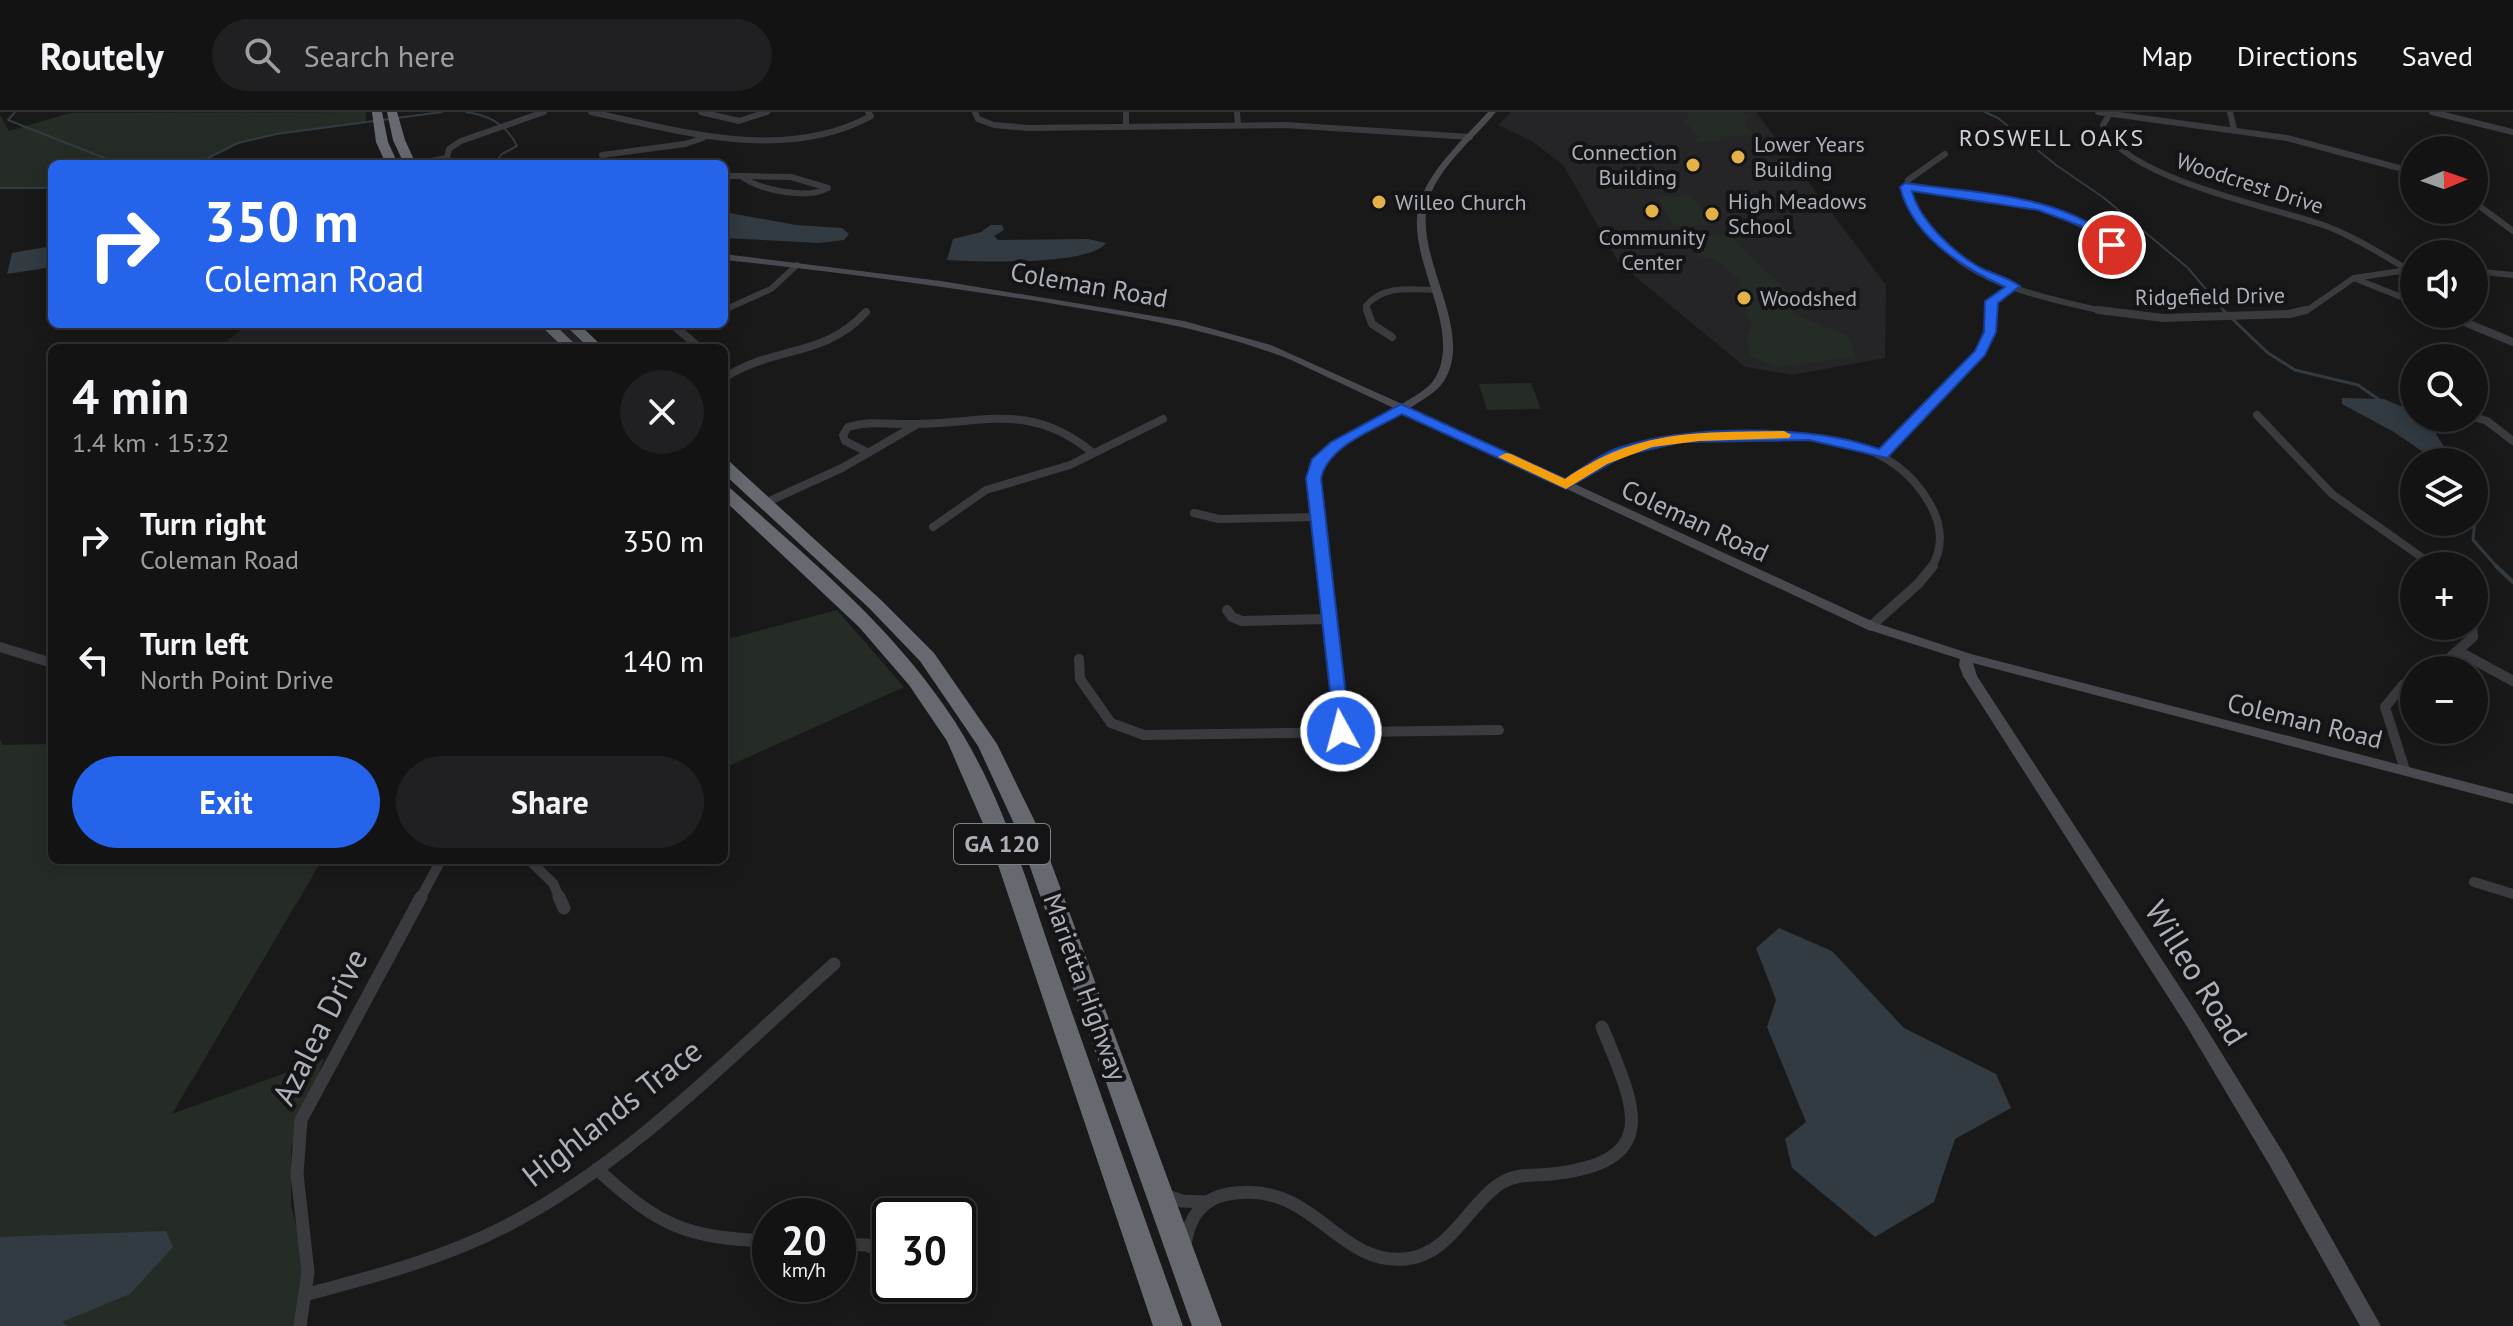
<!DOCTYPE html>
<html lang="en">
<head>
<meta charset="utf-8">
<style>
  :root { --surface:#131314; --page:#202022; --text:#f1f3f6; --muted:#9d9ea0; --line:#323234; --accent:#2563eb }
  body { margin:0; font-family:"PT Sans",sans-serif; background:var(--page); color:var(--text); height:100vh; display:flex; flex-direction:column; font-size:30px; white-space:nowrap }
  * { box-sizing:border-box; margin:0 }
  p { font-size:26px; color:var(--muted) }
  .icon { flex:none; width:44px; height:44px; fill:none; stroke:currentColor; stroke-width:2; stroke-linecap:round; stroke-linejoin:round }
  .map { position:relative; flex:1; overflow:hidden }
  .side { position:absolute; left:48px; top:232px; width:680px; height:520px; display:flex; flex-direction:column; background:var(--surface); border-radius:12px; box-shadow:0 4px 20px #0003,0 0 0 2px var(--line) }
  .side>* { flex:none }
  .guide { position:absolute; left:48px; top:48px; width:680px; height:168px; border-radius:12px; box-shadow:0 4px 20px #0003,0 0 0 2px var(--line); background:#2563eb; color:#fff; overflow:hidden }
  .needle { width:52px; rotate:88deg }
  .tools { position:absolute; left:2400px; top:24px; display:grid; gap:16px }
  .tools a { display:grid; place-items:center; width:88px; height:88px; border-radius:50%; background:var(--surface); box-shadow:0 4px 20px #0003,0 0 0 2px var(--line); font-size:40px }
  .speed { position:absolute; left:752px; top:1086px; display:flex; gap:16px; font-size:40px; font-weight:700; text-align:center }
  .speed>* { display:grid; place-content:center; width:104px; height:104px; border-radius:50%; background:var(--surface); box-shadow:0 4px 20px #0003,0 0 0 2px var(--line); line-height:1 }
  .speed small { font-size:20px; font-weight:400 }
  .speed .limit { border:4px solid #111; border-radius:12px; background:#fff; color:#111 }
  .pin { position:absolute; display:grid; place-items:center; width:68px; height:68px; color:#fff; margin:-34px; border:4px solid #fff; border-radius:50%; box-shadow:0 2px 8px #0007 }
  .me { position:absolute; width:88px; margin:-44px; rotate:353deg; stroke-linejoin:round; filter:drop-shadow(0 0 6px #0008) }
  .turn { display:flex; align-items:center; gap:28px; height:168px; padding:0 24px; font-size:36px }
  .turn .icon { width:104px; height:104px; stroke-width:2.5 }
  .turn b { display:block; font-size:56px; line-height:68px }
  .round { display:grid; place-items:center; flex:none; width:84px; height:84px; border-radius:42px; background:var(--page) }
  .summary { display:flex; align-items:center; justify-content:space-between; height:136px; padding:0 24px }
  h1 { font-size:48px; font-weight:800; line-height:60px }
  .button { display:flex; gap:16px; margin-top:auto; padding:16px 24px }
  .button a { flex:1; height:92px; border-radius:48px; background:var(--accent); color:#fff; font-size:32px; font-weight:800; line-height:92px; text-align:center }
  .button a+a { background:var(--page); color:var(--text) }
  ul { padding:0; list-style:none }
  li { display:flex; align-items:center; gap:24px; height:120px; padding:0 24px }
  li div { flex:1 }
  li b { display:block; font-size:30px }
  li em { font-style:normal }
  header { display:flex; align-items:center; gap:48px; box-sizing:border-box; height:112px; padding:0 40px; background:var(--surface); border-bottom:2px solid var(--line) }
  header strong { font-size:38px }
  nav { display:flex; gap:44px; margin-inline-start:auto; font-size:28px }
  .search { width:560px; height:72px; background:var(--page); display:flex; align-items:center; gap:20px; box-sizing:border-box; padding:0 28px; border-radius:44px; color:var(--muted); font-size:30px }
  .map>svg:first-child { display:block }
  .built { fill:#252527 }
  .green { fill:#252c26 }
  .water { fill:#323b42 }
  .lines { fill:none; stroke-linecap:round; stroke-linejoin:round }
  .stream-far2 { stroke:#323b42; stroke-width:2 }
  .stream-far1 { stroke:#323b42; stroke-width:3 }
  .stream { stroke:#323b42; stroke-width:4 }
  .street-far3 { stroke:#3a3b3f; stroke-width:6 }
  .street-far2 { stroke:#3a3b3f; stroke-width:8 }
  .street-far1 { stroke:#3a3b3f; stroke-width:10 }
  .street { stroke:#3a3b3f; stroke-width:13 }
  .secondary { fill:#484a4f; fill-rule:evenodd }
  .highway { fill:#666970; fill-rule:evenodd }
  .route { fill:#2563eb; stroke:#184099; stroke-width:2 }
  .slow { fill:#f59e0b }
  .poi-dot { fill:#e4b147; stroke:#141315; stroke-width:3 }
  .labels { text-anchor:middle; stroke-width:8; stroke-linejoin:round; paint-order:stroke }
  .far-poi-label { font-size:22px; fill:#acb0b9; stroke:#141315; text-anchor:start }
  .far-street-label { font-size:22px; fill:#acb0b9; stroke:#141315 }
  .far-neighbourhood-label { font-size:24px; letter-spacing:2px; fill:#cdcfd5; stroke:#141315 }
  .shield { fill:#141315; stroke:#7e8188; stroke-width:2 }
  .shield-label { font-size:24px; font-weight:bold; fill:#acb0b9 }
  .street-label { font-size:26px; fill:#acb0b9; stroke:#141315 }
  .near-street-label { font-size:32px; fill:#acb0b9; stroke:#141315 }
</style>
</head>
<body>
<header>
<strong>Routely</strong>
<div class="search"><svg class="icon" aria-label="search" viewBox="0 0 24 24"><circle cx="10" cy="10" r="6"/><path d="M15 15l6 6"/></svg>Search here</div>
<nav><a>Map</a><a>Directions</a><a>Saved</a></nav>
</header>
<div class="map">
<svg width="2513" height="1214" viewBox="0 0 2513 1214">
  <rect width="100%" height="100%" fill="#19191a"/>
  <path class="built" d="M1511 0H1756L1886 173 1885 246 1792 263 1745 255 1619 151 1563 53 1533 30 1498 13Z
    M247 212H578L597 236H220Z"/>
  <path class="green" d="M366 0V11L300 18 239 31 196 52H52V76H0V3L9 19 70 1Z
    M1689 0H1739L1749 3 1745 12 1755 23 1718 25 1722 29 1698 30 1695 27 1701 26 1693 21 1688 12 1680 10 1689 6 1687 2Z
    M1692 84 1714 113 1674 114 1659 88 1649 85Z
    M1729 123 1785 177 1793 202 1846 223 1855 237 1853 245 1776 255 1751 245 1746 226 1752 214 1743 189 1739 167 1715 147 1699 145 1683 124Z
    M1531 271 1541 297 1487 298 1479 272Z
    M837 498 904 575 724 656V528Z
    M0 627 3 633 52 632V748H322L172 1002 324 947 291 1036V1093L305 1149 294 1214H0Z"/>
  <path class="water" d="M724 100 796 113 842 116 849 122 844 128 819 131 724 126Z
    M991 113H1002L1004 118 994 124 998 128 1088 127 1106 131C1089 154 977 150 947 148L953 127 981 120Z
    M52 134V155L7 162 12 141Z
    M2342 286 2384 287 2414 300V306H2427L2438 313 2436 322 2453 349 2433 347 2394 320 2342 292Z
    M1779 816 1832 839 1904 916 1996 962 2011 996 1955 1027 1934 1090 1875 1125 1792 1056 1785 1027 1806 1010 1767 915 1776 888 1756 836Z
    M166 1119 173 1135 130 1182 62 1210 68 1214H0V1125Z"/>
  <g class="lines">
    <path class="stream-far2" d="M15 0 8 8 107 47 112 52
      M466 0C489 3 507 13 517 34L502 42 494 52
      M1985 0 1998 6 2056 53 2104 86 2188 156 2225 200
      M196 52 238 31 276 22 442 0
      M0 76H52"/>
    <path class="stream-far1" d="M2223 198 2268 241 2295 258 2358 273 2381 289
      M2474 374 2478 378 2473 428 2498 456"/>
    <path class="stream" d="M2496 454 2513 470"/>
    <path class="street-far3" d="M591 0C680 19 785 51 871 4L868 0
      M701 0 739 9 767 0
      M975 0 978 7 994 13 1028 16 1285 13 1470 25
      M1126 0V15
      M1237 0 1238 13
      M2098 0 2287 26 2414 60
      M2230 0 2234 17
      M2432 0 2513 20
      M2109 3 2103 13C2119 66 2277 96 2326 114 2355 125 2381 142 2407 157
      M1945 42 1908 68 1906 84 1910 93C1923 108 1936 127 1951 141 1989 176 2058 189 2107 200
      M602 43 685 32 703 26
      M415 52 447 46 449 37 461 29 544 0
      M724 64H741
      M741 64 791 65 828 76C808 88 759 78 741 64Z
      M1905 75C1979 82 2051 85 2112 133
      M2474 90 2513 119
      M2474 159 2513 163
      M2356 167 2414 190
      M724 198 771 177 797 153
      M1368 200 1366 194C1383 173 1411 177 1435 178
      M1991 200 1992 189 2014 174
      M2298 200 2309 197 2354 166 2414 157"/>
    <path class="street-far2" d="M1367 198 1372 212 1392 225
      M2098 198 2163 206 2289 202 2306 198
      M2445 202 2513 230
      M672 212 700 236
      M724 266C774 233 823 247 866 200
      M2257 303 2332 382 2434 454
      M2474 305 2487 309 2513 329
      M867 340 845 329 843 323 848 315C871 308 892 313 915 312 986 311 1030 290 1092 340
      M1882 343 1980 240 1990 220 1991 198
      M1566 373C1590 357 1614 341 1642 333 1671 324 1703 325 1733 324 1807 323 1889 319 1930 392 1942 413 1944 436 1931 456
      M765 391 842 356 916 313
      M1194 401 1219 407 1317 405
      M933 415 986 378 1070 353 1163 307
      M1324 456 1314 358 1329 338 1401 297"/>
    <path class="street-far1" d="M1324 454 1341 619
      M1227 498 1232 505 1242 509 1328 507
      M1871 514 1918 472 1933 454
      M0 535 52 551
      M2458 539 2513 569
      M1079 547 1080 567 1111 611 1144 623 1499 618
      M2430 558 2447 548 2473 525 2472 514
      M2405 658 2385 595 2403 573 2414 567
      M529 748 553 771 560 787
      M2474 770 2513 782
      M420 787 441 748"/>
    <path class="street" d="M559 785 564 796
      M597 1057C659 1114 685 1126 770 1129
      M1164 1083 1182 1089 1205 1090
      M838 1132 866 1133 890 1141
      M1185 1133C1189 1107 1200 1087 1228 1082 1314 1067 1335 1153 1405 1147 1449 1143 1466 1096 1498 1073 1514 1061 1533 1064 1551 1062 1665 1050 1634 993 1602 915
      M308 1182C376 1164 445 1146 508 1113 631 1049 731 943 834 852
      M300 1214 308 1160 297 1062 301 1008 421 785"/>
    <path class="secondary" d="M1488 0H1496C1473 28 1435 57 1427 94 1416 149 1475 219 1444 269 1436 281 1422 288 1410 296L1876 511 1971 542 2513 682V692L1973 551 1977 564 2198 903 2284 1042 2381 1214H2360L2270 1054 2186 913 1963 564 1959 553 1960 547 1866 517 1291 248C1213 217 1132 205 1049 191 941 174 833 159 724 148V142L941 169 1184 209 1271 233 1402 292C1413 285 1429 277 1435 266 1464 216 1405 147 1419 93 1429 57 1464 27 1488 0Z"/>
    <path class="highway" d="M372 0H382L388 30 398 52H386L376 30Z
      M387 0H397L405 28 416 52H404L393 28Z
      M539 212H554L579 236H564Z
      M564 212H579L604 236H589Z
      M724 348 730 350 881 488 934 541 997 632 1039 718 1222 1214H1192L1017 718 978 634 920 549 869 496 724 362Z
      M724 374 730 376C806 444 887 510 945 595 1000 673 1025 766 1056 855 1098 975 1140 1094 1183 1214H1153L988 723 947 629 909 573 859 515 724 388Z"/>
  </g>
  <path class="route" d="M1905 71C1973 81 2069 82 2118 133L2108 135 2081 114 2038 98 1912 79C1919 108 1953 140 1979 155 1992 162 2008 165 2020 174L1998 191 1996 220 1985 243 1887 346 1809 328 1682 330 1625 343 1566 377 1402 302C1374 318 1329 333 1321 366L1350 619 1341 625 1335 623 1306 366 1312 347 1331 330 1401 292 1565 367C1582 357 1600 342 1618 336 1688 313 1810 312 1879 337L1975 239 1984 220 1985 189 2005 175C1961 155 1912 124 1900 75Z"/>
  <path class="slow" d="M1784 319 1791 323 1789 326 1699 329 1652 335 1607 352 1566 377 1498 345 1506 341 1511 342 1565 367C1641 316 1696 321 1784 319Z"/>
  <g class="poi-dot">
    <circle cx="1738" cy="45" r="8"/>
    <circle cx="1693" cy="53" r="8"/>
    <circle cx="1379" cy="90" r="8"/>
    <circle cx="1652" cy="99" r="8"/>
    <circle cx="1712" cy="102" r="8"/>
    <circle cx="1744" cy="186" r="8"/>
  </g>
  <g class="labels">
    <g class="far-poi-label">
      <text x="1754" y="40">Lower Years<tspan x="1754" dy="25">Building</tspan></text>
      <text x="1677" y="48" text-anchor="end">Connection<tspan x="1677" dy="25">Building</tspan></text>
      <text x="1728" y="97">High Meadows<tspan x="1728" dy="25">School</tspan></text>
      <text x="1395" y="98">Willeo Church</text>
      <text x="1652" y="133" text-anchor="middle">Community<tspan x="1652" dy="25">Center</tspan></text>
      <text x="1760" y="194">Woodshed</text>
    </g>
    <g class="far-street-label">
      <text transform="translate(2250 71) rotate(18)" y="8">Woodcrest Drive</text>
      <text transform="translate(2210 184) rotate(-1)" y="8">Ridgefield Drive</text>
    </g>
    <g class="far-neighbourhood-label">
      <text x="2052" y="34">ROSWELL OAKS</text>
    </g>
    <rect class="shield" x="954" y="712" width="96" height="40" rx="6"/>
    <g class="shield-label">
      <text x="1002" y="740">GA 120</text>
    </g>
    <g class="street-label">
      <text transform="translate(1089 173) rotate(10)" y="9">Coleman Road</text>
      <text transform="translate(1695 409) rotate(25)" y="9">Coleman Road</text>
      <text transform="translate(2305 609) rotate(14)" y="9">Coleman Road</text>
      <text transform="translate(1085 875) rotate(70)" y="9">Marietta Highway</text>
    </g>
    <g class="near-street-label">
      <text transform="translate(2196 861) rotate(58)" y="11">Willeo Road</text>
      <text transform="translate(320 915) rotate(-63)" y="11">Azalea Drive</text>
      <text transform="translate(612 1001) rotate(-38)" y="11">Highlands Trace</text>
    </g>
  </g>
</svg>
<div class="tools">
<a><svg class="needle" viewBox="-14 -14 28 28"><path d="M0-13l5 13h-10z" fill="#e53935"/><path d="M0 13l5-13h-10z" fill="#9d9ea0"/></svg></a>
<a><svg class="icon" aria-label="sound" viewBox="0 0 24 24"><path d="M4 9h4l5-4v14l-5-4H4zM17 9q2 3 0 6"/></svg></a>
<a><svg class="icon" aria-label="search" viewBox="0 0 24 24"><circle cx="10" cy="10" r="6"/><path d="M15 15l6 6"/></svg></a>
<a><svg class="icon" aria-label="layers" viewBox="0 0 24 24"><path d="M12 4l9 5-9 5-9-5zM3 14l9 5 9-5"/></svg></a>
<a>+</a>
<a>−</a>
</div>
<div class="speed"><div>20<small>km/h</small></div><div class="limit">30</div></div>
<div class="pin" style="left:2112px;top:133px;background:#d93025"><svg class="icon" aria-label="arrive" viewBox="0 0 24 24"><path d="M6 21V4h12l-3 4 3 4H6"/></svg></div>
<svg class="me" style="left:1341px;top:619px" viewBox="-20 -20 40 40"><circle r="17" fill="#2563eb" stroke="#fff" stroke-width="3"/><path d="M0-11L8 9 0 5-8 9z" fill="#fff"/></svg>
<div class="guide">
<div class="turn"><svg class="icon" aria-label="right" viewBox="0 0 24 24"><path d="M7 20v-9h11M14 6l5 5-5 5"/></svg><div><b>350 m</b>Coleman Road</div></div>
</div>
<section class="side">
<div class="summary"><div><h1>4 min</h1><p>1.4 km · 15:32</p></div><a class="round"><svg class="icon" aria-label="close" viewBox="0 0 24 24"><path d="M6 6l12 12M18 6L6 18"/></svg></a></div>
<ul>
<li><svg class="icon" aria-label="right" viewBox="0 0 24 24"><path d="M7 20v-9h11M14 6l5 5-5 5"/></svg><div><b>Turn right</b><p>Coleman Road</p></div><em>350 m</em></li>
<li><svg class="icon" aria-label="left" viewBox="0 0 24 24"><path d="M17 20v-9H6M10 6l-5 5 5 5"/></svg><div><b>Turn left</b><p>North Point Drive</p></div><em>140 m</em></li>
</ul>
<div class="button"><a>Exit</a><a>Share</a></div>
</section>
</div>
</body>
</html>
